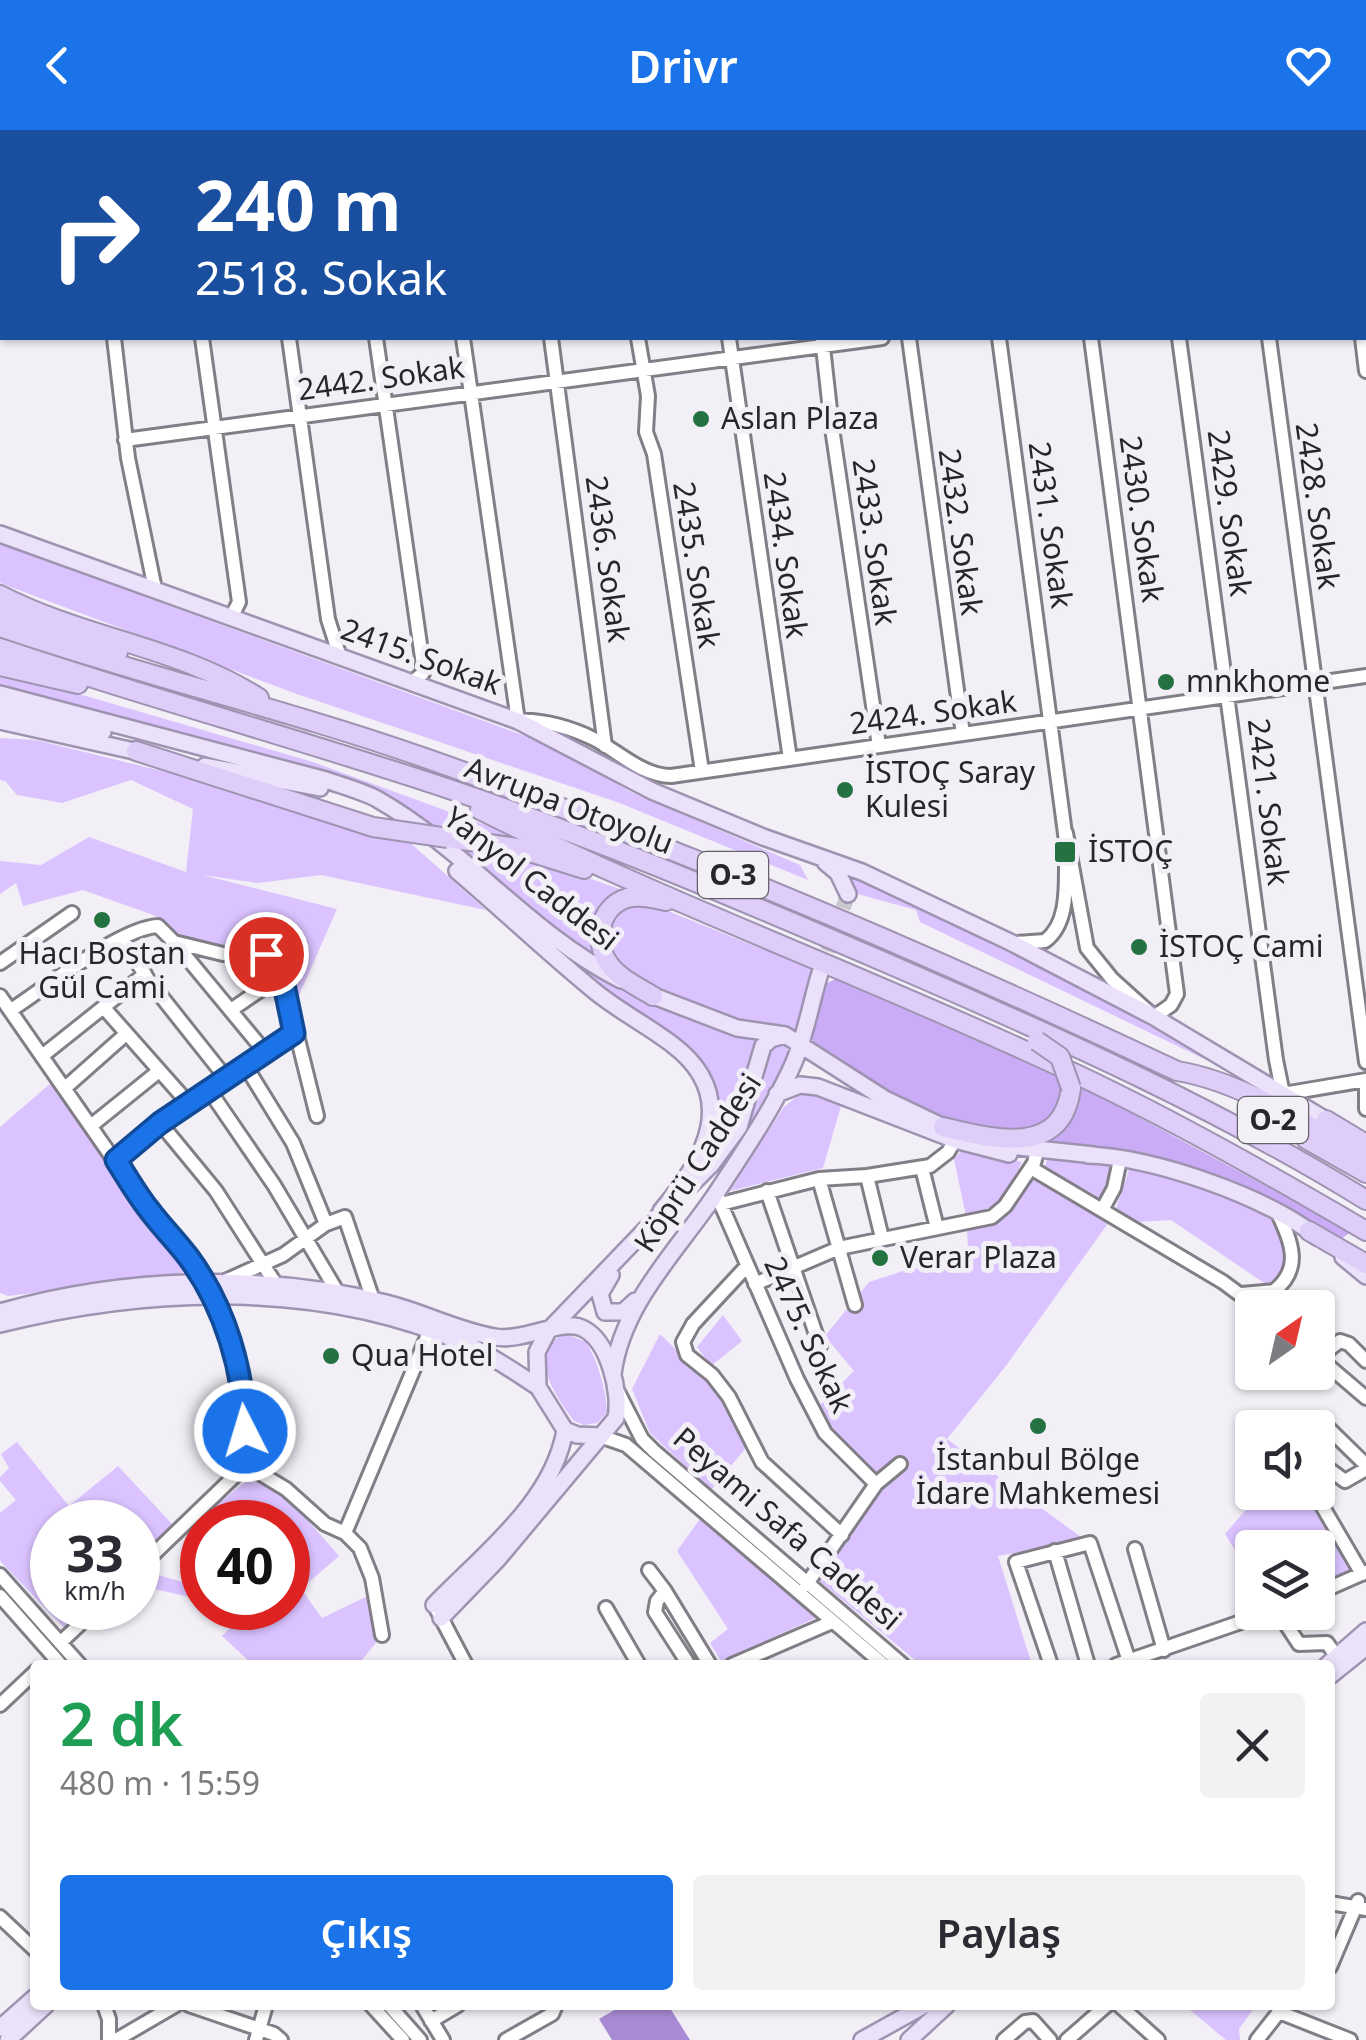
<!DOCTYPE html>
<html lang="tr">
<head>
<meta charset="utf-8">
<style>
  :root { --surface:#fff; --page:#f2f2f3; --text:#2b2b33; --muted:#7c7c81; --accent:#1a73e8 }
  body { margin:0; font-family:"Noto Sans",sans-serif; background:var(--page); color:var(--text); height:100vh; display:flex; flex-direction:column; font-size:38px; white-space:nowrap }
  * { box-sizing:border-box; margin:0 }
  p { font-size:32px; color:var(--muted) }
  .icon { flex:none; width:55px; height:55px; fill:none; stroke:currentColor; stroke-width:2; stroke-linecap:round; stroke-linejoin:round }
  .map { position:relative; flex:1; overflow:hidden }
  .side { position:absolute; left:30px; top:1530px; width:1305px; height:350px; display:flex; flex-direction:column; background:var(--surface); border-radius:10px; box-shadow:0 2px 8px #0004 }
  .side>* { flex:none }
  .top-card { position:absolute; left:0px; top:0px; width:1368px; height:210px; box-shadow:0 2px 8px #0004; background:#1a4fa0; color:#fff; overflow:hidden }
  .needle { width:65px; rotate:34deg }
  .fabs { position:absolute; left:1235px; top:1160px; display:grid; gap:20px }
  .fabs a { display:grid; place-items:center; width:100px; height:100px; border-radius:10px; background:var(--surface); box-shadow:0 2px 8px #0004; font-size:50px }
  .speed { position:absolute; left:30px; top:1370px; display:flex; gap:20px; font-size:50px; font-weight:700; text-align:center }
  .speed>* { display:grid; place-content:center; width:130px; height:130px; border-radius:50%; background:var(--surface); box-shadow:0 2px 8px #0004; line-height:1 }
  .speed small { font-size:25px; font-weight:400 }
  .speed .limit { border:15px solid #d22; background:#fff; color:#111 }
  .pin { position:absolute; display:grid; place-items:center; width:85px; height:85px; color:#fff; margin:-42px; border:5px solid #fff; border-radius:50%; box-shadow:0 2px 10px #0007 }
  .me { position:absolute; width:110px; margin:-55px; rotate:355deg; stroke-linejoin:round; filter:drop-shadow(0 0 8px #0008) }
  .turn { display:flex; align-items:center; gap:35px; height:210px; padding:0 30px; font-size:45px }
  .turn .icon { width:130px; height:130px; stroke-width:2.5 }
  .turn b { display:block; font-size:70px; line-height:85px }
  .round { display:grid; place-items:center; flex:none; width:105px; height:105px; border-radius:10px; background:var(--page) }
  .overview { display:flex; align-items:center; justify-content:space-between; height:170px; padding:0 30px }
  h1 { font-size:60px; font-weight:600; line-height:75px; color:#1e9e55 }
  .action { display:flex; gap:20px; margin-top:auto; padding:20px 30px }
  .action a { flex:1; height:115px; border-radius:10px; background:var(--accent); color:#fff; font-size:40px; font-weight:600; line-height:115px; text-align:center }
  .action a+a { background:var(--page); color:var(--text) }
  header { display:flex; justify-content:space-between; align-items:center; height:130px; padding:0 30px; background:var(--accent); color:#fff; font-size:45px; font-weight:600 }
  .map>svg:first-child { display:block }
  .green { fill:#dbc3ff }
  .forest { fill:#c9abf6 }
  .water { fill:#a98ad4 }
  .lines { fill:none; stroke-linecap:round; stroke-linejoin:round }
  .major-tunnel { stroke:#c9c7ce; stroke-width:15; stroke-dasharray:15 8; stroke-linecap:butt }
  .minor-casing { stroke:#817e86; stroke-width:18 }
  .major-casing { stroke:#9e93b0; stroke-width:20 }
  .highway-casing { stroke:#9e93b0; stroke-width:22 }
  .minor { stroke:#fff; stroke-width:12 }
  .major { stroke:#ebe1fb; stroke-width:15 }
  .highway { stroke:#decdf9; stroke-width:18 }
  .highway-bridge-casing { stroke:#9e93b0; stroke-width:22; stroke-linecap:butt }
  .highway-bridge { stroke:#decdf9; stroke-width:18 }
  .route-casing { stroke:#114b97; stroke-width:25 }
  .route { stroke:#1a73e8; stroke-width:18 }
  .poi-dot { fill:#247242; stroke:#f2eff7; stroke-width:4 }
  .labels { text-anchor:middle; stroke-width:10; stroke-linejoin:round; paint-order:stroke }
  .shield { fill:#f2eff7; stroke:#646267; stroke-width:2.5 }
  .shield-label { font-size:28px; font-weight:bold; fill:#272629 }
  .street-label { font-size:30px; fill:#272629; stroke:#f2eff7 }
  .poi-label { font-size:30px; fill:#272629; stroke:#f2eff7; text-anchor:start }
</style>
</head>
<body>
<header><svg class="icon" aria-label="back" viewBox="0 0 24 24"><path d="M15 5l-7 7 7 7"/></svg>Drivr<svg class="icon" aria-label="heart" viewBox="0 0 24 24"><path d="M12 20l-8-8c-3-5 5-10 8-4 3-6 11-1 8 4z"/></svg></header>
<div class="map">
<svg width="1366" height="1910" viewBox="0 0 1366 1910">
  <rect width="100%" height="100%" fill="#f2eff7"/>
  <path class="green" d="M0 414 547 614 631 662 800 735 808 750 617 672 294 563 0 453Z
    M0 547 86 566 313 632 537 714 439 700 401 674 322 640 0 554Z
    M0 608 36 610 186 647 407 710 486 780 321 745 258 753 202 745 337 779 297 870 277 830 229 822 175 805 156 786 83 760 23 776 16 753 0 764V731L41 735 89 707 186 742 193 679 131 650 62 673 17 665 5 651 0 650Z
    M458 718 541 731 625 761 616 766 598 828 578 816Z
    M849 743 1144 890 1228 936 1225 939 920 792 916 780 854 763Z
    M629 773H648L817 841 796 901C779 895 766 896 749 894 730 891 708 878 690 871 646 853 574 827 629 773Z
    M573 832 635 864 759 911 743 977 712 1025 717 1001 713 958Z
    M778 915 785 916 790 922 788 930 747 998 759 966 769 920Z
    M52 952 114 1046 187 1137 180 1145 8 1166 0 1163V997Z
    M814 963 841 976 823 1038 730 1061 784 977 799 965Z
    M962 1020 1022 1032 1000 1074 966 1086 954 1029Z
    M1047 1028 1108 1034 1114 1047 1110 1061 1099 1068 1045 1036Z
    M1130 1037C1185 1048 1252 1061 1289 1106L1287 1143 1270 1157 1171 1090 1138 1092 1116 1078Z
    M1033 1046 1109 1092 1005 1237 947 1309 1085 1410 998 1426 1032 1535H921L817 1449 884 1357 831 1297 820 1275 854 1241 825 1206 869 1152 968 1120 967 1097 1005 1085Z
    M723 1185 742 1211 711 1236 697 1217Z
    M566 1204 586 1212C598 1231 606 1260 607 1282L597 1293 584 1295 574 1291C556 1267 523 1219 566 1204Z
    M660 1204 725 1268 749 1314 711 1360 650 1303 632 1259Z
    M17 1312 69 1376 118 1336 172 1394 138 1428V1392H52V1478H89L66 1500 0 1431V1383L16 1370 0 1351V1347L9 1338 1 1324Z
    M259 1349 277 1355 339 1426 301 1459 322 1488 376 1462 379 1509 358 1535H253L222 1506 246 1482 232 1478H288V1392H230L215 1376 245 1352Z
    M1260 1363H1308L1356 1441 1318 1454V1418H1252V1447L1225 1404Z
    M700 1389 818 1487 721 1531 710 1513 728 1499 677 1421Z
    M149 1442 202 1458V1470L138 1455Z
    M1184 1875H1256L1239 1899 1240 1910H1226Z"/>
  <path class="forest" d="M835 849 1060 947 1064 956C1059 971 1056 987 1041 995 1022 1005 1001 1003 980 999 952 994 831 937 815 916 806 903 821 870 824 855Z
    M1079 955 1351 1102 1341 1109 1210 1044 1102 1020 1036 1014Z"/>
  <path class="water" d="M623 1875H668L690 1910H612L599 1889Z"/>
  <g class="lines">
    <path class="major-tunnel" d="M820 843 848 764"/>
    <defs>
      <path id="minor" d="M612 0V2
        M703 0 704 2
        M795 0V2
        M881 0 882 2
        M971 0V2
        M1064 0V2
        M1149 0 1150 2
        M1244 0V2
        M514 2 521 0
        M1365 143H1366
        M114 208 128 328 155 459
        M202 208 239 472 231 488
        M289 208 328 489 340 527
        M376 208 423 535V543L412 553
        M463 208 518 591C542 589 572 598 594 609 618 621 642 646 671 646L1366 546
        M551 208 605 616
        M638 208 648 266 646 302 654 324 702 641
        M729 208 790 629
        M822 208 832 298 879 616
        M909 208 963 604
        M999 208 1066 711
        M1179 208 1276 930 1283 964 1366 950
        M1269 208 1366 932
        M1362 208 1366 241
        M125 310 882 208
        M1066 703 1087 818 1112 849 1154 887 1171 875 1177 864 1091 208
        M123 810 149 851 226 948
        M1017 813 1045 811C1067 795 1066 761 1066 736
        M0 833 72 783
        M0 866 148 1079 191 1131 204 1153 231 1211 244 1267 246 1335 286 1359 325 1394 345 1403 360 1418 372 1448 382 1505
        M105 879 189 974
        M11 880C45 858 120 798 158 796L174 812
        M231 880 282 845
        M265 922 174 812 223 824H272L282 845 317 986
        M42 926 145 844
        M1366 954V979
        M65 958 126 904
        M209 960 274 1055 338 1163
        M160 993 216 1061 275 1153
        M92 995 159 941
        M116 1030 160 993 294 903
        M922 1038 937 1098
        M1031 1038 1223 1152 1258 1178
        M867 1046 882 1108
        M819 1049 855 1175
        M767 1061 820 1216
        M716 1063 797 1249 825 1303 876 1354
        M721 1074 819 1049 867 1046 930 1036 948 1022 955 1010
        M1102 1080 1114 1058 1120 1030
        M326 1094 345 1087 373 1170
        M747 1136 693 1194 683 1212 687 1225 712 1245 729 1267 762 1332 842 1405
        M223 1152 283 1125 326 1094 293 1013 245 935
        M755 1154 839 1118 992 1087 1005 1076 1034 1033 1036 1025
        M1274 1161 1275 1178
        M1242 1164 1274 1161C1303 1138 1291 1112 1278 1083
        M1318 1227 1366 1268
        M1318 1228 1340 1211 1349 1214 1366 1231
        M618 1262 642 1309 654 1321 903 1535
        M1323 1293 1366 1335
        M600 1306 626 1315 884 1535
        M1318 1337H1326L1345 1351 1366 1339
        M1314 1362 1362 1444
        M345 1403 430 1200
        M1135 1419 1164 1520
        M1055 1421 1088 1535
        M138 1439 246 1335
        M649 1440 665 1461 710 1535
        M0 1445 80 1535
        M806 1455 876 1354 900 1334
        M665 1461 657 1471 655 1482 689 1535
        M1318 1463 1366 1442
        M0 1466 61 1535
        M606 1478 639 1535
        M437 1480 466 1535
        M1278 1482 1299 1514 1327 1513 1337 1527
        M60 1513 97 1478
        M732 1535 832 1492
        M1051 1535 1016 1432 1090 1413 1129 1531
        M1116 1535 1270 1482
        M0 1575 35 1542
        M1330 1773 1366 1779
        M0 1787 35 1820
        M1330 1837 1358 1771
        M104 1875 109 1889V1910
        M189 1875 274 1904 281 1910
        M371 1875 403 1910
        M389 1875 420 1910
        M422 1875 443 1910
        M1119 1875 1158 1910
        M1277 1875 1279 1882 1350 1910
        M431 1891 458 1875
        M116 1910 176 1875
        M256 1910 266 1875
        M506 1910 552 1884 556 1875
        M1004 1910 1025 1892 1033 1891 1050 1910
        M1067 1910 1107 1875
        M1257 1910 1279 1882"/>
      <path id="major" d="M1262 0 1265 2
        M1365 74 1366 75
        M0 404 518 591 652 661 763 707 862 742 1010 812 1154 887 1326 990
        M0 564 326 650C343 656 362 661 377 669 465 719 530 804 621 850
        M0 576 103 602
        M0 591 143 623
        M205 636 320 658
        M825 732 838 743 848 764
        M457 741C504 781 549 824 597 863 621 882 648 896 673 915 741 967 704 1030 661 1081
        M646 863 737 898 785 905 885 969 954 1002
        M777 964 800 955 818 957 955 1010 1009 1024
        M1000 1015 1094 1025
        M1087 1025C1150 1026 1268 1067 1317 1107
        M690 1056 711 1035 739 997 763 916 771 909 785 905
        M1343 1127 1366 1146
        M611 1145 600 1164 605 1182H623L635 1171
        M0 1182C123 1147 262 1142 386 1173 423 1182 458 1201 495 1207 525 1212 564 1187 584 1199 609 1212 621 1263 616 1288L498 1429 441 1488
        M0 1194C150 1157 320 1150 466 1214 491 1225 515 1242 538 1257
        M613 1244C622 1174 677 1121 715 1065 741 1026 776 974 794 932 806 904 811 872 820 843
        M600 1306 577 1305 565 1300 538 1257 537 1222 548 1201 669 1075
        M434 1475C482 1425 553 1372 565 1300
        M1327 1535 1366 1501
        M1330 1546 1366 1517
        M0 1898 35 1867
        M8 1910 46 1875
        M862 1910 925 1875
        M909 1910 947 1875"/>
      <path id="highway" d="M1326 0 1330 2
        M1355 0 1359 2
        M0 7 2 4
        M1365 15 1366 13
        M0 465C83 508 179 517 259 568
        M0 483 118 522
        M0 497C140 545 285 579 425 628 682 718 931 825 1177 941 1244 952 1307 996 1366 1028
        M0 518C151 569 304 610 455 661 608 713 757 777 905 841 1062 909 1220 980 1366 1070
        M0 536 78 554
        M136 621 314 678
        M480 680C676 777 881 852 1078 945 1177 992 1272 1046 1366 1101
        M448 708 517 718 584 739
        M653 866C638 857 619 848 609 834 593 812 599 777 627 768 640 765 653 768 666 771
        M1326 990 1366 1014
        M943 997C990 1008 1062 1029 1071 958
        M1306 1009 1366 1043
        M1309 1101 1366 1134"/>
    </defs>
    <use href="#minor" class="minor-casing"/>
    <use href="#major" class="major-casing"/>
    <use href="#highway" class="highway-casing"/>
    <use href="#minor" class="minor"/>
    <use href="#major" class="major"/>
    <use href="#highway" class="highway"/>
    <defs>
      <path id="highway-bridge" d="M1365 30 1366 31
        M314 678 373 697 448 708
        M1037 911 1060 927 1071 958"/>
    </defs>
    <use href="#highway-bridge" class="highway-bridge-casing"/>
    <use href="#highway-bridge" class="highway-bridge"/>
  </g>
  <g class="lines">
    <defs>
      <path id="route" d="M245 1301C244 1241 225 1177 189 1128 177 1112 162 1097 150 1081 137 1065 127 1047 116 1030L160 993 294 903 282 845 272 824H266"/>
    </defs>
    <use href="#route" class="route-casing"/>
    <use href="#route" class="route"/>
  </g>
  <g class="poi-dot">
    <circle cx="701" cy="289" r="10"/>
    <circle cx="1166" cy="552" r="10"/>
    <circle cx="845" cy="660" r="10"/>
    <rect x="1053" y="710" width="24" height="24" rx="5"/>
    <circle cx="102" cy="790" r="10"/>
    <circle cx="1139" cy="817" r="10"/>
    <circle cx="880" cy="1128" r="10"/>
    <circle cx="331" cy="1226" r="10"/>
    <circle cx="1038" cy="1296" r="10"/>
  </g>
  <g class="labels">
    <g class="shield">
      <rect x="698" y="722" width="70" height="46" rx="8"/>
      <rect x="1238" y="967" width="70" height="46" rx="8"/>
    </g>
    <g class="shield-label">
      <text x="733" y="755">O-3</text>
      <text x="1273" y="1000">O-2</text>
    </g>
    <g class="street-label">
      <text transform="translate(381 249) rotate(-8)" y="10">2442. Sokak</text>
      <text transform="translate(1317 376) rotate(82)" y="10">2428. Sokak</text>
      <text transform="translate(1229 383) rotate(82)" y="10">2429. Sokak</text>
      <text transform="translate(1141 389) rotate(82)" y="10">2430. Sokak</text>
      <text transform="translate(1050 395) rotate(82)" y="10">2431. Sokak</text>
      <text transform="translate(960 402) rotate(82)" y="10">2432. Sokak</text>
      <text transform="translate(874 412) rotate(82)" y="10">2433. Sokak</text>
      <text transform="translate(785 425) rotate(82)" y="10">2434. Sokak</text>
      <text transform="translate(607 429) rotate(82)" y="10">2436. Sokak</text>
      <text transform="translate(696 435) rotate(81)" y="10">2435. Sokak</text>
      <text transform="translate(421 527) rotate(20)" y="10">2415. Sokak</text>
      <text transform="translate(933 583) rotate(-8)" y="10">2424. Sokak</text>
      <text transform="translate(1268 672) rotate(83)" y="10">2421. Sokak</text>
      <text transform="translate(569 676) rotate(21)" y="10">Avrupa Otoyolu</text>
      <text transform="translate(531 749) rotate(38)" y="10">Yanyol Caddesi</text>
      <text transform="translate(698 1033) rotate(-57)" y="10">Köprü Caddesi</text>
      <text transform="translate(808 1205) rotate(65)" y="10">2475. Sokak</text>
      <text transform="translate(787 1399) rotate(41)" y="10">Peyami Safa Caddesi</text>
    </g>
    <g class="poi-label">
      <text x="721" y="299">Aslan Plaza</text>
      <text x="1186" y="562">mnkhome</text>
      <text x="865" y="653">İSTOÇ Saray<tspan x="865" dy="34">Kulesi</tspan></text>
      <text x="1088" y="732">İSTOÇ</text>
      <text x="1159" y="827">İSTOÇ Cami</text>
      <text x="102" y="834" text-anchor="middle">Hacı Bostan<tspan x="102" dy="34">Gül Cami</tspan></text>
      <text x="900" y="1138">Verar Plaza</text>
      <text x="351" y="1236">Qua Hotel</text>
      <text x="1038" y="1340" text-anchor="middle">İstanbul Bölge<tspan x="1038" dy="34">İdare Mahkemesi</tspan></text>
    </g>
  </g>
</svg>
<div class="fabs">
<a><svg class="needle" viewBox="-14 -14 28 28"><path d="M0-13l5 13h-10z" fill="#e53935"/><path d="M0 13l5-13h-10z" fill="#7c7c81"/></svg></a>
<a><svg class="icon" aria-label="sound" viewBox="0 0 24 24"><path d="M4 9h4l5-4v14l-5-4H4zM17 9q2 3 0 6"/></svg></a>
<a><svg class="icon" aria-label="layers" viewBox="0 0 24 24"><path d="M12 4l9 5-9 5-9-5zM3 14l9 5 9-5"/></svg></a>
</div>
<div class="speed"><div>33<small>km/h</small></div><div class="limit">40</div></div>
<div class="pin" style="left:266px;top:824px;background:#d93025"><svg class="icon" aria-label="arrive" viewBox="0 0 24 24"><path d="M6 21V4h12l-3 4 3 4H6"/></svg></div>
<svg class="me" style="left:245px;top:1301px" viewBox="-20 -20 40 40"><circle r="17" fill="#1a73e8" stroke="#fff" stroke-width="3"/><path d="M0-11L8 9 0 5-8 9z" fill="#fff"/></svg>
<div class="top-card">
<div class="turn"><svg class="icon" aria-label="right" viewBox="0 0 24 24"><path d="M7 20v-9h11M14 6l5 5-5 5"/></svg><div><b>240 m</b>2518. Sokak</div></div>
</div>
<section class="side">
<div class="overview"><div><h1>2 dk</h1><p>480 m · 15:59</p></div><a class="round"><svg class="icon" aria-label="close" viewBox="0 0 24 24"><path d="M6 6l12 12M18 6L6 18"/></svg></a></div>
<div class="action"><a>Çıkış</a><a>Paylaş</a></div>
</section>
</div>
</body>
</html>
